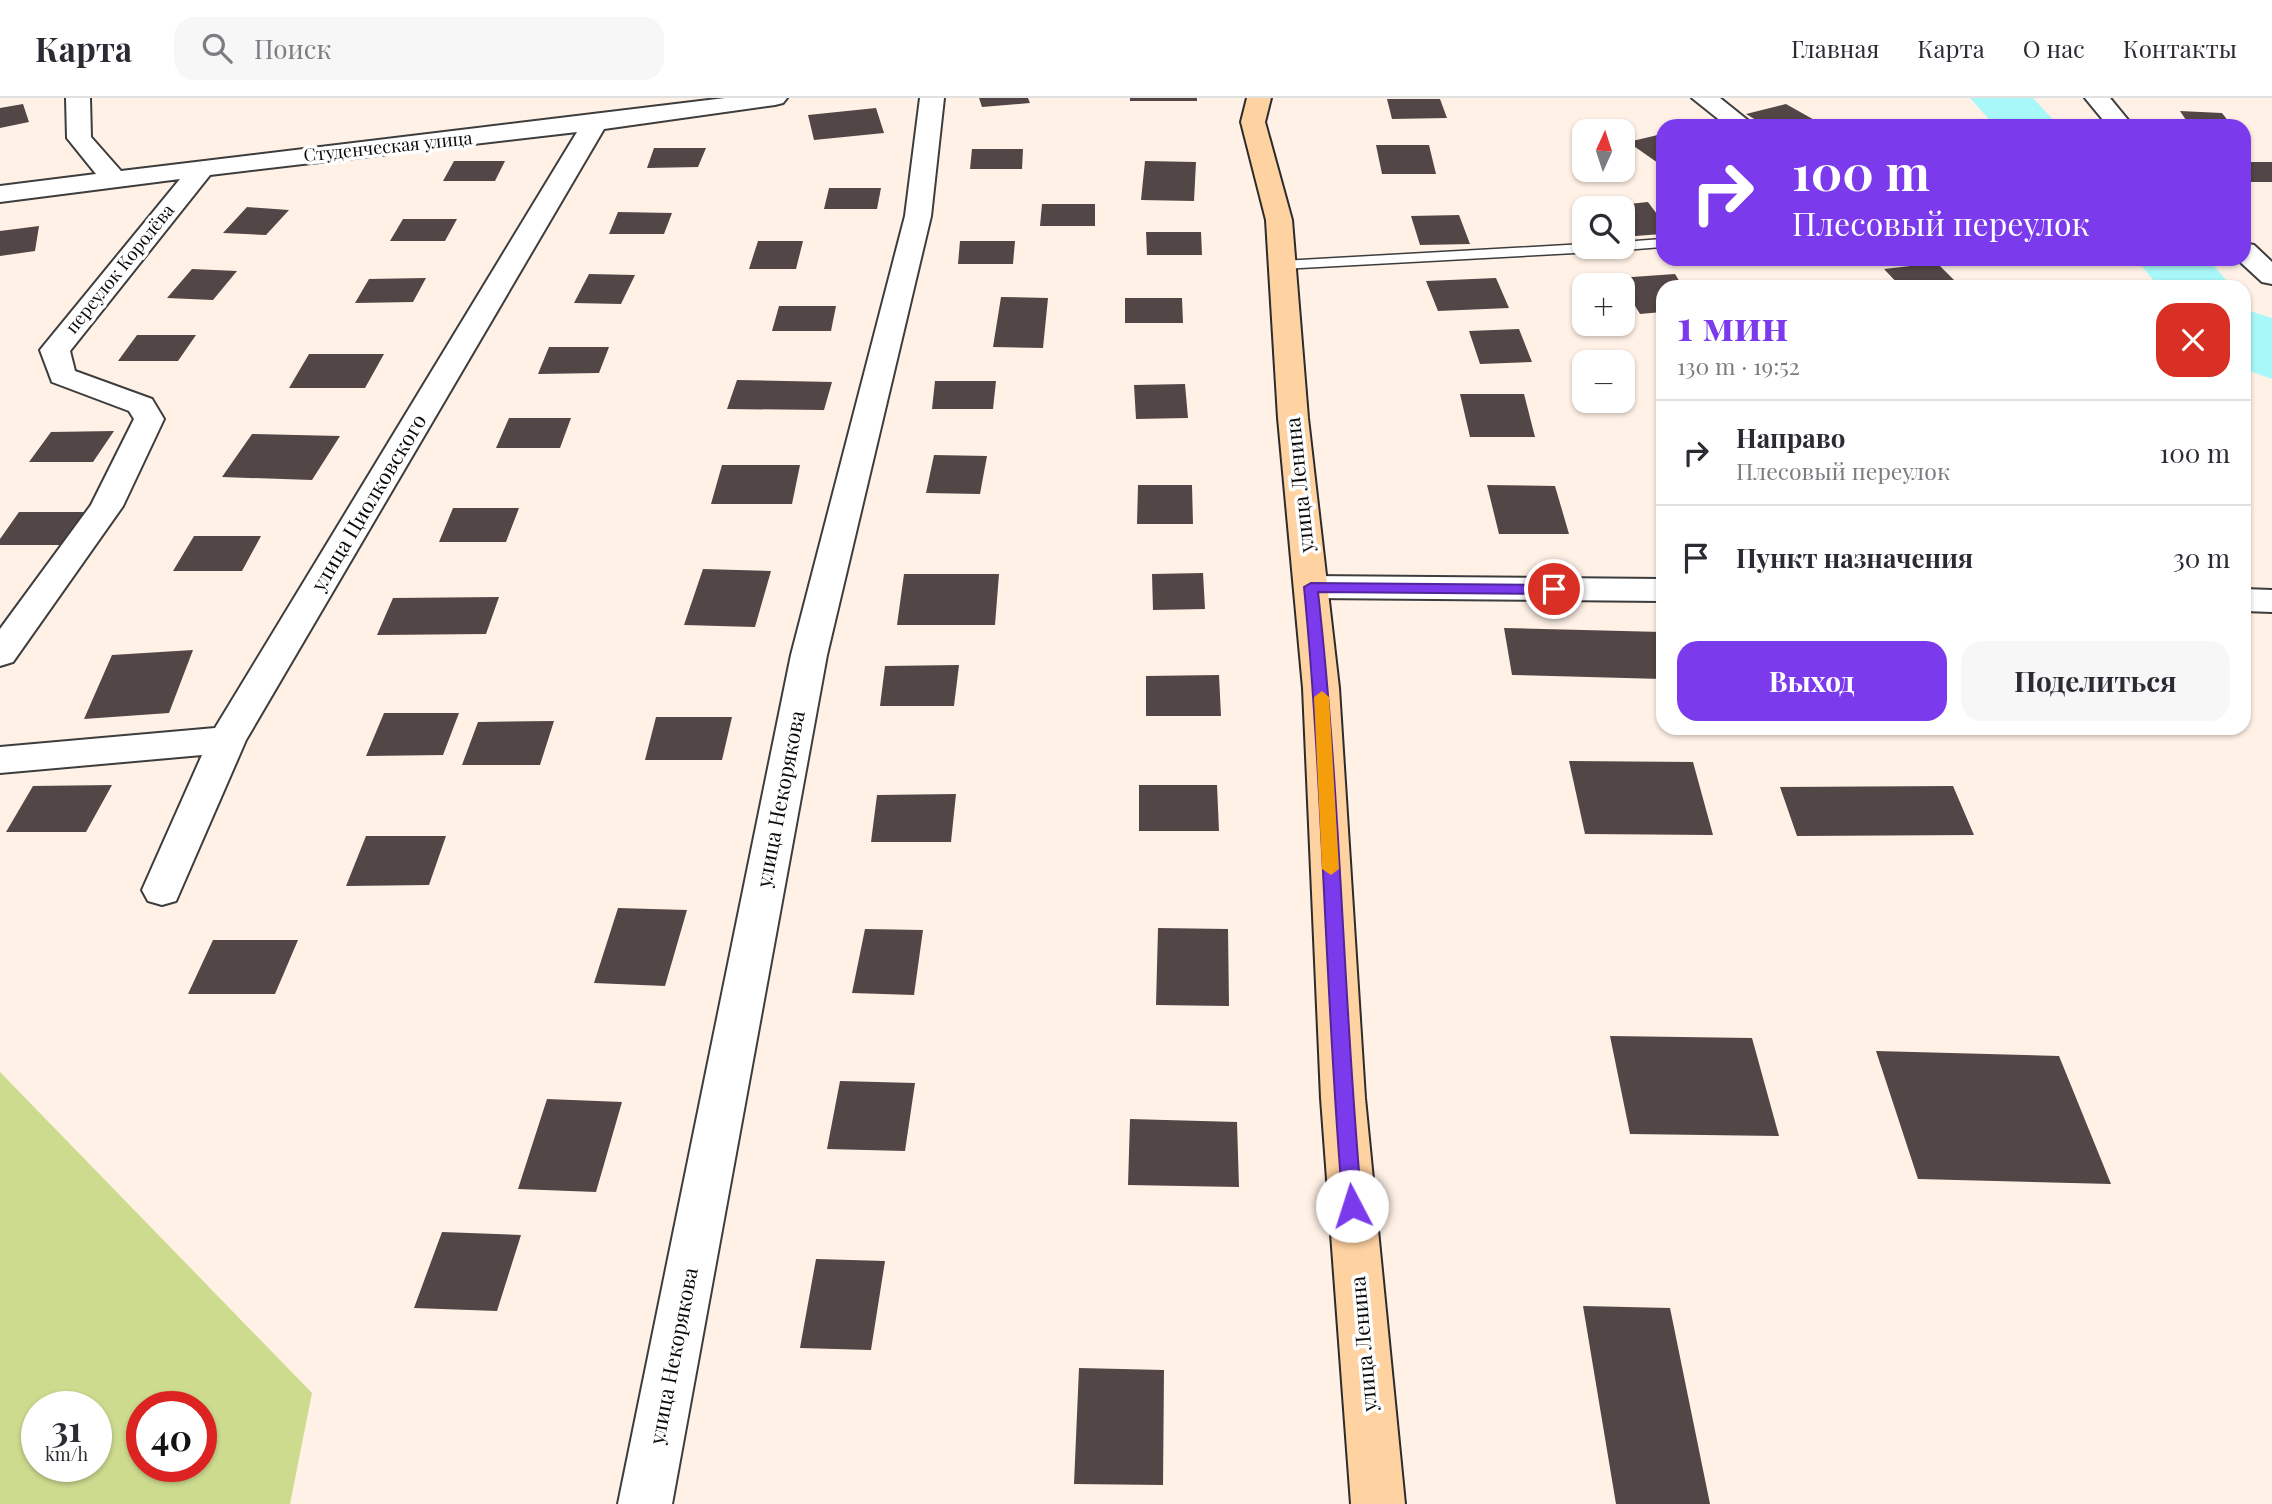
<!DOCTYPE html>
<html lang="ru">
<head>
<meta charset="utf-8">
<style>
  :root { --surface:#fff; --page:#f7f7f7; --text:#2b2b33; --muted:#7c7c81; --line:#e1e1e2; --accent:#7c3aed }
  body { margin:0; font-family:"Playfair Display",serif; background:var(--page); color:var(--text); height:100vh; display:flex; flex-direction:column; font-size:26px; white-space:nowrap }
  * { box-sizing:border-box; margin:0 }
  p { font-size:23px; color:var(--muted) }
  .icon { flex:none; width:38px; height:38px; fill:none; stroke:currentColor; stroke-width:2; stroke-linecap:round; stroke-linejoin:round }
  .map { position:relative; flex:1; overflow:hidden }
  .drawer { position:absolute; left:1656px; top:182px; width:595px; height:455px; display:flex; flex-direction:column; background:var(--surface); border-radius:21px; box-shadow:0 2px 5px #0004 }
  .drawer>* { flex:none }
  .hud { position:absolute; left:1656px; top:21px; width:595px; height:147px; border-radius:21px; box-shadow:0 2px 5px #0004; background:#7c3aed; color:#fff; overflow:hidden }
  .needle { width:46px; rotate:3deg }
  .buttons { position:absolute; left:1572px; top:21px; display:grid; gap:14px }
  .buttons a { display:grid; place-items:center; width:63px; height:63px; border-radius:14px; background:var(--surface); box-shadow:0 2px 5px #0004; font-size:35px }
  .speed { position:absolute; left:21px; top:1293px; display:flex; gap:14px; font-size:35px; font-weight:700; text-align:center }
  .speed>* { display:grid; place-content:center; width:91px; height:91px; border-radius:50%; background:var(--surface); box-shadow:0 2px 5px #0004; line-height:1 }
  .speed small { font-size:18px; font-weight:400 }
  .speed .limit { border:10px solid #d22; background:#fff; color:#111 }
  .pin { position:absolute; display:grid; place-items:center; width:60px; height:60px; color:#fff; margin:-30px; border:4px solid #fff; border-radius:50%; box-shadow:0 2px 7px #0007 }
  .me { position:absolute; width:77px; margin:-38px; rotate:355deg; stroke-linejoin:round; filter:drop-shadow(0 0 5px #0008) }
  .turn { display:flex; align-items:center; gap:24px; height:147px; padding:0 21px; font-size:32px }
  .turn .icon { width:91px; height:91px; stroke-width:2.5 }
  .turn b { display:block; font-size:49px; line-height:60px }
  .round { display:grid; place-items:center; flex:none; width:74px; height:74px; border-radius:21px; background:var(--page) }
  .head { display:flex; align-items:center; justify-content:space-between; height:119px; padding:0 21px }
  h1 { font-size:42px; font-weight:700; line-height:52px; color:var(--accent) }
  .primary-button { display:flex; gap:14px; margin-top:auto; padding:14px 21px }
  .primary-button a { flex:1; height:80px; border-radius:21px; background:var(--accent); color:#fff; font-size:28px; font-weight:700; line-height:80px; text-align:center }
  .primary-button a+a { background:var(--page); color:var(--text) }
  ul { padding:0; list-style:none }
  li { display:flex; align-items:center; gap:21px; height:105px; padding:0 21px; border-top:2px solid var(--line) }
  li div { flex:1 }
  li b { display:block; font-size:26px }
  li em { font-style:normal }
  header { display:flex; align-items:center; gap:42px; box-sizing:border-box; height:98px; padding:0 35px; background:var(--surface); border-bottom:2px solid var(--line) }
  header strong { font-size:33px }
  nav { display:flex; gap:38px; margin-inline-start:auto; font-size:24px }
  .search { width:490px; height:63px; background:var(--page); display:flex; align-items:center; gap:18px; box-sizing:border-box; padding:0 24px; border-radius:21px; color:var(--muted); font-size:26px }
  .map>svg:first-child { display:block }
  .forest { fill:#cddb8e; fill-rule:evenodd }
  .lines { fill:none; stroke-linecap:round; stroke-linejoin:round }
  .river { fill:#a9f8f9; fill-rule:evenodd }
  .building { fill:#534646 }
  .lane-casing { stroke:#3d3d3d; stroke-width:3 }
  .street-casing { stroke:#3d3d3d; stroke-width:4 }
  .secondary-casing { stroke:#2c2c2c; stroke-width:4 }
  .lane { fill:#fff; fill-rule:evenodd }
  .street { fill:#fff; fill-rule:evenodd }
  .secondary { fill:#ffd2a1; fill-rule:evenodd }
  .route { fill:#7c3aed; stroke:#51269a; stroke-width:2 }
  .slow { fill:#f59e0b }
  .labels { text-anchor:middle; stroke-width:7; stroke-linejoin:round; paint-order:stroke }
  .far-street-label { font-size:18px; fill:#0a0a0a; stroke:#fff }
  .street-label { font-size:21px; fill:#0a0a0a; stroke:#fff }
</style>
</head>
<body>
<header>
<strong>Карта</strong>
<div class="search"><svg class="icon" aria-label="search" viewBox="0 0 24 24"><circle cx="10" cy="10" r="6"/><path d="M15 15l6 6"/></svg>Поиск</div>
<nav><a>Главная</a><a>Карта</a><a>О нас</a><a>Контакты</a></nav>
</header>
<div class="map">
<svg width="2272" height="1406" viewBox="0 0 2272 1406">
  <rect width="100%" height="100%" fill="#fff1e6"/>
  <path class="forest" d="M0 974 312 1295 290 1406H0ZM96 1309V1368H37V1309ZM201 1309V1368H142V1309Z"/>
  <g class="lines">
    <path class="river" d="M1970 0H2033L2059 28H1995Z
      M2136 161H2208L2232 189H2159Z
      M2244 211 2272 220V281L2244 271Z"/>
  </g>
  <path class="building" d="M979 0H1028L1030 5 982 9Z
    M1130 0H1197V3H1130Z
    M1387 1H1440L1447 20 1392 21Z
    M23 6 29 24 0 30V10Z
    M1786 6 1825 28H1766L1746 16Z
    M876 10 884 35 814 42 808 17Z
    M2180 13 2222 15 2232 28H2190Z
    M1662 36V63L1658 65 1628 44Z
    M1376 47H1429L1436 76H1382Z
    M654 50H706L698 69 647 70Z
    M972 51H1023L1022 71H970Z
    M454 63H505L495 83H443Z
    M1145 63 1196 64 1194 103 1141 102Z
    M2244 64H2272V84H2244Z
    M829 90H881L877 111H824Z
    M1648 104 1662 123V136L1622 139V110H1590Z
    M1042 106H1095V128H1040Z
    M247 109 289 112 266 137 223 135Z
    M618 114 672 115 664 136H609Z
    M1459 117 1470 146 1420 147 1411 118Z
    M403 121H457L445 143H390Z
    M39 128 35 153 0 158V133Z
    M1146 134H1201L1202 157H1147Z
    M758 143H803L796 171H749Z
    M960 143H1015L1013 166H958Z
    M1937 165 1961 189H1901L1884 171Z
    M192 171 237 173 213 202 167 200Z
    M589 176 635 177 621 206 574 205Z
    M1675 176 1683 189H1662V214L1640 216 1618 180Z
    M426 180 413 204 355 205 369 181Z
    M1496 180 1509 210 1438 213 1426 183Z
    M1001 199 1048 200 1043 250 993 249Z
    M1125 200H1182L1183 225H1125Z
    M779 208H836L831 233H772Z
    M1519 231 1532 264 1480 266 1469 233Z
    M137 237H196L178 263H118Z
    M549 249H609L599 275 538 276Z
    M309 256H384L365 290H289Z
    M737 282 832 284 824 312 727 311Z
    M935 283H996L993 311H932Z
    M1185 286 1188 320 1136 321 1134 287Z
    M1460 296H1524L1535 339H1470Z
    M509 320H571L560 350H496Z
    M114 333 93 364H29L51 334Z
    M252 336 340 338 312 382 222 379Z
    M934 357 987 358 980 396 926 395Z
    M722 367H800L792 406H711Z
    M1138 387H1192L1193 426H1137Z
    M1487 387 1555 388 1569 436H1499Z
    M453 410H519L506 444H439Z
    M19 414H85L63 447H0V441Z
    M194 438H261L242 473H173Z
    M703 471 771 473 755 529 684 527Z
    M1203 475 1205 511 1153 512 1152 476Z
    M904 476H999L995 527H897Z
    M499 499 486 536 377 537 393 500Z
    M1504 530 1662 534V581L1512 577Z
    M193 552 169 615 84 621 112 557Z
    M959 567 954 608H880L885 568Z
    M1219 577 1221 618H1146V578Z
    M384 615H459L443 657 366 658Z
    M656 619H732L722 662H645Z
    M554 623 540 667H462L478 624Z
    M1569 663 1693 664 1713 737 1585 736Z
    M112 687 86 734H6L33 688Z
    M1139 687H1217L1219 733H1139Z
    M1953 688 1974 737 1797 738 1780 689Z
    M956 696 951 744H871L877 697Z
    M366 738H446L429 787 346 788Z
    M618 810 687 812 665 888 594 885Z
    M1158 830 1228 831 1229 908 1156 907Z
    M865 831 923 832 914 897 852 895Z
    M213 842H298L275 896H188Z
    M1610 938 1752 940 1779 1038 1630 1036Z
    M1876 953 2059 958 2111 1086 1918 1081Z
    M840 983 915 985 905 1053 827 1051Z
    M547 1001 622 1004 596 1094 518 1091Z
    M1130 1021 1237 1024 1239 1089 1128 1087Z
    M442 1134 521 1137 497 1213 414 1210Z
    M816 1161 885 1163 871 1252 800 1250Z
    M1583 1208 1670 1210 1710 1406H1616Z
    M1079 1270 1164 1272 1163 1387 1074 1386Z"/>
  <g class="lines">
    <defs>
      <path id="lane" d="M1662 141V149L1612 153 1282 171 1275 167 1282 163 1584 146V149H1622V144Z"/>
      <path id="street" d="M66 0H90L91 39 121 73 725 0H787L783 5 775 7 604 31 246 642 176 803 162 807 148 803 142 792 202 657 0 675V649L215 630 577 34 210 77 70 253 75 273 152 301 164 321 123 408 13 564 0 568V531L91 407 134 321 129 313 52 284 40 252 180 81 0 104V88L96 76 67 40Z
        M920 0H944L931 118 827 557 672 1406H618L791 557 905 118Z
        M1692 0H1720L1755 28H1727Z
        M2085 0H2110L2133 28H2108Z
        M2244 145 2254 147 2272 164V186L2262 184 2237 161H2244Z
        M1311 478 1662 481V503L1311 500 1299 497 1294 489 1299 481Z
        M2244 491 2272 492V514L2244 513Z"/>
      <path id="secondary" d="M1247 0H1271L1265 24 1292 122 1308 320 1339 590 1365 1000 1405 1406H1351L1321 1000 1303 590 1278 320 1266 122 1241 24Z"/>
    </defs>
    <use href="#lane" class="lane-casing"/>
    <use href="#street" class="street-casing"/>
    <use href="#secondary" class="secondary-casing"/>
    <use href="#lane" class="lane"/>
    <use href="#street" class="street"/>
    <use href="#secondary" class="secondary"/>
  </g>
  <path class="route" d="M1311 485 1554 487 1561 491 1554 496 1318 494C1341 698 1343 904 1362 1108L1359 1114 1352 1117 1345 1114 1343 1108C1325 902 1324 695 1304 489Z"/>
  <path class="slow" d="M1322 593 1329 599 1339 771 1331 777 1322 771 1314 599Z"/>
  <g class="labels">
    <g class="far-street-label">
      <text transform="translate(388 49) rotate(-6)" y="6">Студенческая улица</text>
      <text transform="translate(120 171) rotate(-51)" y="6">переулок Королёва</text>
    </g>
    <g class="street-label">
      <text transform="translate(1300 387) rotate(-96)" y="7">улица Ленина</text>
      <text transform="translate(369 405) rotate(-59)" y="7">улица Циолковского</text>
      <text transform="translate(781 701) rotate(-79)" y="7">улица Некорякова</text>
      <text transform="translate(1364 1246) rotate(-95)" y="7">улица Ленина</text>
      <text transform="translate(674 1258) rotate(-79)" y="7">улица Некорякова</text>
    </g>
  </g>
</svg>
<div class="buttons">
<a><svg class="needle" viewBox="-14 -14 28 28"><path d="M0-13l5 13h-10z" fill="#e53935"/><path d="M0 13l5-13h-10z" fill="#7c7c81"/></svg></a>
<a><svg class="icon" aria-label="search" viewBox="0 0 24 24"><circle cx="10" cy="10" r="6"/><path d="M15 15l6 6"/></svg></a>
<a>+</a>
<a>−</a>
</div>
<div class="speed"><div>31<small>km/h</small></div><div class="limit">40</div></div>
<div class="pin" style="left:1554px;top:491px;background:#d93025"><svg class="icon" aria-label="arrive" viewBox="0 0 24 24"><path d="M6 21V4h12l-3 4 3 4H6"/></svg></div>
<svg class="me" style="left:1352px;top:1108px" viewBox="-20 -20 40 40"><circle r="19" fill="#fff"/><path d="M0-13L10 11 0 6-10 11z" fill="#7c3aed"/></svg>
<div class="hud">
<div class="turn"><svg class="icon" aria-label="right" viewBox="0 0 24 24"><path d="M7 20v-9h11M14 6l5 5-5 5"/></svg><div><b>100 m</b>Плесовый переулок</div></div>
</div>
<section class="drawer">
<div class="head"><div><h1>1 мин</h1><p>130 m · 19:52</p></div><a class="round" style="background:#d93025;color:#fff"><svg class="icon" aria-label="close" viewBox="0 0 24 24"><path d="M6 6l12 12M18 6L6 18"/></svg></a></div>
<ul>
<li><svg class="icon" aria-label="right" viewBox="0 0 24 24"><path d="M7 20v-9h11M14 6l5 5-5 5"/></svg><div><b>Направо</b><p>Плесовый переулок</p></div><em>100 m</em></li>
<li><svg class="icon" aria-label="arrive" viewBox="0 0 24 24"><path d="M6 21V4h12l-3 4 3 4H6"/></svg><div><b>Пункт назначения</b></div><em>30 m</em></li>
</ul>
<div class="primary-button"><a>Выход</a><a>Поделиться</a></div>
</section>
</div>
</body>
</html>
